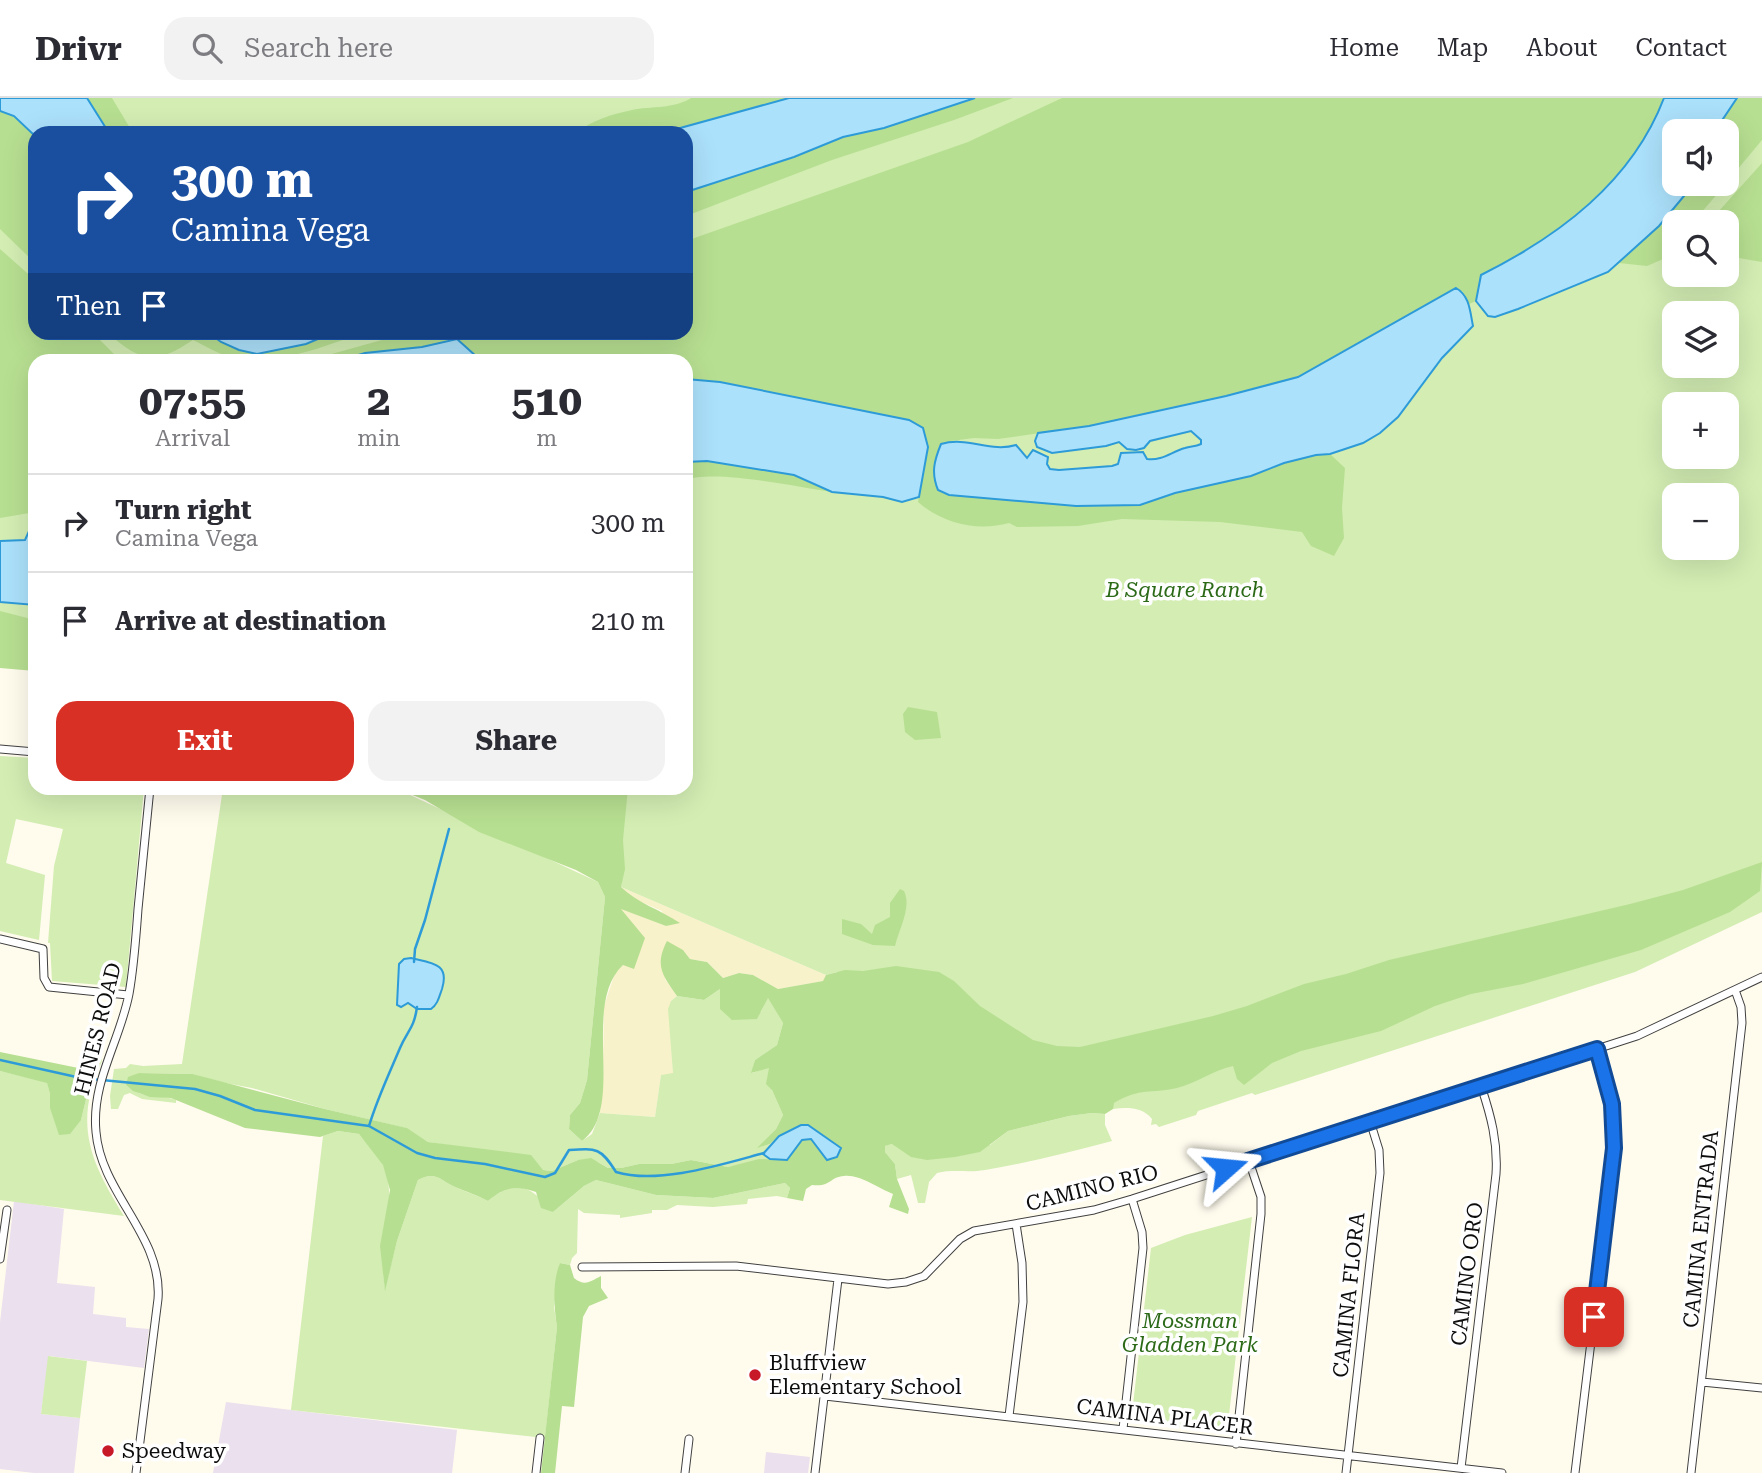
<!DOCTYPE html>
<html lang="en">
<head>
<meta charset="utf-8">
<style>
  :root { --surface:#fff; --page:#f2f2f3; --text:#2b2b33; --muted:#7c7c81; --line:#e1e1e2; --accent:#d93025 }
  body { margin:0; font-family:"Roboto Serif",serif; background:var(--page); color:var(--text); height:100vh; display:flex; flex-direction:column; font-size:26px; white-space:nowrap }
  * { box-sizing:border-box; margin:0 }
  p { font-size:23px; color:var(--muted) }
  .icon { flex:none; width:38px; height:38px; fill:none; stroke:currentColor; stroke-width:2; stroke-linecap:round; stroke-linejoin:round }
  .map { position:relative; flex:1; overflow:hidden }
  .side { position:absolute; left:28px; top:256px; width:665px; height:441px; display:flex; flex-direction:column; background:var(--surface); border-radius:21px; box-shadow:0 7px 28px #0002 }
  .side>* { flex:none }
  .hud { position:absolute; left:28px; top:28px; width:665px; height:214px; border-radius:21px; box-shadow:0 7px 28px #0002; background:#1a4fa0; color:#fff; overflow:hidden }
  .fabs { position:absolute; left:1662px; top:21px; display:grid; gap:14px }
  .fabs a { display:grid; place-items:center; width:77px; height:77px; border-radius:14px; background:var(--surface); box-shadow:0 7px 28px #0002; font-size:35px }
  .pin { position:absolute; display:grid; place-items:center; width:60px; height:60px; color:#fff; margin:-30px; border-radius:14px; box-shadow:0 4px 10px #0006 }
  .me { position:absolute; width:77px; margin:-38px; rotate:72deg; stroke-linejoin:round; filter:drop-shadow(0 0 5px #0008) }
  .turn { display:flex; align-items:center; gap:24px; height:147px; padding:0 28px; font-size:32px }
  .turn .icon { width:91px; height:91px; stroke-width:2.5 }
  .turn b { display:block; font-size:49px; line-height:60px }
  .then { display:flex; align-items:center; height:66px; padding:0 28px; background:#0003; gap:14px; font-size:26px }
  .eta { display:flex; justify-content:space-evenly; align-items:center; height:119px; text-align:center }
  .eta b { font-size:42px; font-weight:700; line-height:49px }
  .cta { display:flex; gap:14px; margin-top:auto; padding:14px 28px }
  .cta a { flex:1; height:80px; border-radius:21px; background:var(--accent); color:#fff; font-size:28px; font-weight:700; line-height:80px; text-align:center }
  .cta a+a { background:var(--page); color:var(--text) }
  ul { padding:0; list-style:none }
  li { display:flex; align-items:center; gap:21px; height:98px; padding:0 28px; border-top:2px solid var(--line) }
  li div { flex:1 }
  li b { display:block; font-size:26px }
  li em { font-style:normal }
  header { display:flex; align-items:center; gap:42px; box-sizing:border-box; height:98px; padding:0 35px; background:var(--surface); border-bottom:2px solid var(--line) }
  header strong { font-size:33px }
  nav { display:flex; gap:38px; margin-inline-start:auto; font-size:24px }
  .search { width:490px; height:63px; background:var(--page); display:flex; align-items:center; gap:18px; box-sizing:border-box; padding:0 24px; border-radius:21px; color:var(--muted); font-size:26px }
  .map>svg:first-child { display:block }
  .industrial { fill:#ebe0ed }
  .farmland { fill:#f8f2ca }
  .green { fill:#d3edb3; fill-rule:evenodd }
  .forest { fill:#b7df91 }
  .water { fill:#ace1fb; stroke:#2d9bd8; stroke-width:2 }
  .lines { fill:none; stroke-linecap:round; stroke-linejoin:round }
  .stream { stroke:#2d9bd8; stroke-width:2.5 }
  .street-casing { stroke:#404040; stroke-width:9 }
  .street { stroke:#fff; stroke-width:7 }
  .route-casing { stroke:#114b97; stroke-width:18 }
  .route { stroke:#1a73e8; stroke-width:12 }
  .poi-dot { fill:#c81929; stroke:#fff; stroke-width:2.5 }
  .labels { text-anchor:middle; stroke-width:7; stroke-linejoin:round; paint-order:stroke }
  .park-label { font-size:21px; font-style:italic; fill:#2c6a18; stroke:#fff }
  .street-label { font-size:21px; fill:#0d0d0d; stroke:#fff }
  .poi-label { font-size:21px; fill:#0d0d0d; stroke:#fff; text-anchor:start }
</style>
</head>
<body>
<header>
<strong>Drivr</strong>
<div class="search"><svg class="icon" aria-label="search" viewBox="0 0 24 24"><circle cx="10" cy="10" r="6"/><path d="M15 15l6 6"/></svg>Search here</div>
<nav><a>Home</a><a>Map</a><a>About</a><a>Contact</a></nav>
</header>
<div class="map">
<svg width="1762" height="1375" viewBox="0 0 1762 1375">
  <rect width="100%" height="100%" fill="#fffbed"/>
  <path class="industrial" d="M14 1103 64 1111 57 1185 95 1189 93 1216 126 1220V1229L149 1231 144 1270 49 1258 41 1316 80 1320 74 1375H34L0 1371V1224Z
    M226 1304 457 1332 452 1375H213Z
    M766 1354 810 1359 808 1375H764Z"/>
  <path class="farmland" d="M621 789 826 877 824 883 778 891 753 877 739 875 723 880 707 864 690 861 683 852 665 881 677 898 671 903 673 976 661 977 655 1019 600 1015 603 982 604 908 615 875 623 867 632 828 620 810 666 828 662 813 630 799Z"/>
  <path class="green" d="M0 0H1762V814L1635 874 1255 997 1252 995 1198 1013 1196 1017 1159 1029 1156 1026 1151 1027 1152 1021C1143 1009 1127 1009 1113 1011V1005L1126 998 837 874 826 877 621 789 622 781 416 690H686V262H35V560L0 556ZM1675 33H1727V86H1675ZM35 35H686V234H35ZM1675 124H1727V177H1675ZM1675 215H1727V268H1675ZM1675 306H1727V359H1675ZM1675 397H1727V450H1675Z
    M0 658 35 660V690H144L126 889 52 883 50 845H48L54 768 63 731 16 721 6 765 45 777 39 842 0 833Z
    M223 690H395L598 784 605 799 587 982 580 1005 570 1017 569 1031 582 1043 592 1036 600 1015 655 1019 661 977 673 975 668 911 671 903 677 898 704 902 720 891V911L761 914 768 899 783 925 777 947 755 962 752 975 769 969 772 992 783 1017 776 1031 759 1049 770 1046 768 1052 770 1061 728 1069 691 1062 671 1066H639L621 1070H608L598 1064 578 1062 552 1073 543 1072 487 1053 428 1044 406 1030 325 1011 252 990 220 984 193 976 139 975 126 987C144 1003 157 995 176 1002V1005L142 1001 130 995 124 997 118 1011H111L110 998 114 971 126 970 130 966 143 968 182 966Z
    M101 960 102 963C73 1026 90 1063 124 1118L0 1102V973L47 984 50 996V1010L81 1022 93 973Z
    M1092 1015 1105 1016V1027L1112 1043C1070 1054 1028 1065 985 1072 969 1075 953 1071 937 1075L929 1084 925 1105H918L911 1077 897 1081 895 1066 885 1054 884 1048 892 1046 990 1047 1008 1033 1069 1018Z
    M338 1033 359 1036C367 1046 377 1055 383 1066 399 1099 378 1152 385 1190L397 1143 418 1082C436 1072 441 1083 455 1089 466 1094 477 1097 488 1103 518 1079 531 1089 553 1114L584 1088 596 1082 656 1097 713 1100 785 1085 790 1090 787 1100 777 1098 748 1101 747 1106 713 1109 677 1107 667 1112H652V1115L620 1120V1117L584 1115 578 1111 577 1155 572 1160 570 1167 560 1165 554 1209 557 1229 545 1340 291 1312 323 1038Z
    M1252 1119 1227 1334 1131 1324 1151 1150 1185 1137Z
    M48 1258 87 1263 80 1320 41 1316Z"/>
  <path class="forest" d="M87 0H112L133 35H109Z
    M691 0H789L662 35H576C590 23 613 16 632 12 651 8 674 11 691 0Z
    M975 0H1013L954 22 832 62 686 118V94L794 59 843 39 884 30Z
    M1062 0H1664C1632 84 1559 138 1481 177L1476 203 1469 206 1463 194 1456 190 1298 279 1226 298 1089 328 998 341 974 340 951 343 949 397 1076 408 1140 407 1175 395 1251 378 1284 365 1316 357 1330 356 1345 370 1342 410 1344 440 1334 458 1311 448 1302 434 1220 424 1122 421 1078 428 1017 429 1009 425C977 434 942 425 918 404L928 349 923 330 909 322 720 284 686 281V262H495L477 259 457 241 422 249 365 255 342 262H310L407 235 686 234V143L968 44Z
    M1737 0H1762V42L1727 84V33H1719L1721 24Z
    M0 13 14 18 35 38V165L0 131Z
    M1762 65V164L1727 158V124H1709Z
    M1694 86H1726L1693 124H1675V148L1670 158 1647 168 1619 165 1659 128Z
    M0 151 35 182V234L93 235 120 262H35V414L0 420Z
    M107 235H209L221 244 286 249 306 246 332 235H363C321 249 274 270 228 258 216 255 204 247 193 242 153 268 143 264 107 235Z
    M707 363 794 377 832 394C799 389 714 371 686 382V364Z
    M0 513 35 522V573L0 570Z
    M908 609 937 614 941 640 915 642 905 634 903 616Z
    M395 690H628L623 742 625 771 621 789C637 805 661 812 680 825L666 828 621 811 645 840 634 871 623 867C580 907 627 1010 582 1043L569 1031 570 1017 580 1005 587 982 605 799 598 784 576 772 479 734 425 702Z
    M1762 764 1760 793 1730 814 1641 852 1523 886 1471 896 1435 908 1381 933 1301 953 1272 965 1244 987 1237 981 1233 968C1213 972 1197 985 1177 990 1150 996 1141 989 1114 1005L1113 1011 1105 1016 1092 1015 1069 1018 1008 1033 980 1054 955 1059 927 1062 911 1059 892 1046 885 1048V1054L895 1066 897 1081 909 1111 908 1116 889 1109 893 1096C878 1090 859 1076 844 1078 829 1079 832 1089 812 1087L806 1091 803 1103 787 1100 790 1090 785 1085 713 1100 656 1097 596 1082 584 1088 553 1114 541 1110 536 1094C515 1087 505 1089 488 1103 477 1097 467 1094 455 1089 441 1083 436 1072 418 1082L397 1143 385 1193 380 1148 390 1092 383 1067 359 1036 338 1033 320 1039 245 1030 171 1000 150 999 133 993 126 987 128 979 139 975 193 976 325 1011 407 1030 428 1044 531 1057 543 1072 552 1073 578 1062 591 1060 608 1070H621L639 1066H671L691 1062 728 1069 759 1061 787 1062 802 1042 811 1041 828 1062 840 1050 808 1027 779 1038 770 1046 757 1050 776 1031 783 1017 772 992 766 986 769 970 751 975 755 962 777 947 783 925 768 900 757 921 732 922 720 911V891L704 902 677 898C663 878 654 868 667 843L683 852 690 861 707 864 723 880 739 875 753 877 778 891 823 883 826 877 845 872 863 873 896 868 939 874 954 883 980 908 1033 942 1057 948 1080 949 1213 918 1247 908 1304 886 1346 876 1389 862 1630 806 1683 792Z
    M900 791 904 793C912 809 899 831 895 848L873 847 842 836V821L861 826 872 836 875 827 890 819V805Z
    M0 954 93 973 81 1022 70 1036 59 1037 50 1010V996L47 985 0 973Z
    M560 1165 570 1167 574 1180C585 1189 591 1183 601 1178V1190L608 1200 589 1208 583 1219 574 1309 562 1308 555 1375H541L557 1229C554 1209 552 1184 560 1165Z"/>
  <path class="water" d="M0 0H87L109 35H35V38L14 18 0 13Z
    M789 0H975L884 30 843 39 794 59 686 94V35H662Z
    M1664 0H1737L1721 24 1719 33H1675V86H1694L1659 128 1608 174 1518 211 1495 219 1488 218 1476 203 1481 177C1559 138 1632 84 1664 0Z
    M1456 190C1470 198 1470 214 1473 228L1442 260 1398 319 1380 335 1363 345 1330 356 1316 357 1284 365 1251 378 1175 395 1140 407 1076 408 949 397 938 392C931 375 934 363 941 346 968 338 990 355 1016 347L1027 360 1033 352 1048 359 1047 366 1050 371 1059 372 1112 368 1118 366 1121 355 1143 354 1147 361C1162 363 1171 354 1185 350 1191 348 1195 349 1201 346V342L1191 333 1150 343 1144 350 1136 352 1127 351 1119 344 1106 348 1052 355 1037 349 1035 343 1038 335 1089 328 1226 298 1298 279Z
    M209 235H332L306 246 257 256 239 252 221 244Z
    M457 241 477 259 495 262H342L365 255 422 249Z
    M686 281 720 284 909 322 923 330 928 349 919 399 902 404 883 399 832 394 794 377 707 363 686 364Z
    M35 420V507L0 504V443L25 442Z
    M411 860C432 865 450 865 442 891 439 899 438 906 431 911H417L408 905 401 909 397 907 399 866 404 861Z
    M801 1027H808L841 1050 837 1059 827 1062 811 1041 802 1042 787 1062 770 1061 763 1056 779 1038Z"/>
  <g class="lines">
    <path class="stream" d="M414 864 415 851 425 822 449 731
      M0 962 81 980 195 991 220 998 255 1012 369 1028 417 1055 435 1060 485 1066 545 1079 555 1075 569 1052C597 1050 601 1050 616 1074 658 1087 723 1066 764 1055
      M369 1028C377 1001 389 976 400 950 407 933 414 931 417 909"/>
    <defs>
      <path id="street" d="M0 651 35 654
        M0 841 43 851 44 880 49 889 128 897
        M0 1161 7 1112
        M582 1169 736 1168 888 1186 906 1184 924 1178 960 1141 974 1133 1094 1112 1132 1101 1637 938 1762 879
        M1702 1284 1762 1290
        M825 1298 1502 1375
        M1009 1318 1023 1204 1022 1165 1016 1126
        M1123 1331 1143 1150 1142 1134 1132 1101
        M1236 1346 1261 1116V1099L1249 1063
        M1461 1370 1496 1076C1498 1044 1491 1018 1481 988
        M136 1375 158 1201C163 1138 101 1096 96 1034 91 984 120 943 129 896 134 868 136 839 138 811 142 771 146 730 150 690
        M536 1375 540 1340
        M685 1375 689 1341
        M815 1375 838 1181
        M1346 1375 1380 1075 1379 1052 1370 1023
        M1575 1375 1613 1063C1615 1018 1608 994 1597 951
        M1691 1375 1742 925 1741 909 1735 892"/>
    </defs>
    <use href="#street" class="street-casing"/>
    <use href="#street" class="street"/>
  </g>
  <g class="lines">
    <defs>
      <path id="route" d="M1226 1070 1597 951 1612 1006 1614 1050 1594 1219"/>
    </defs>
    <use href="#route" class="route-casing"/>
    <use href="#route" class="route"/>
  </g>
  <g class="poi-dot">
    <circle cx="755" cy="1277" r="7"/>
    <circle cx="108" cy="1353" r="7"/>
  </g>
  <g class="labels">
    <g class="park-label">
      <text x="1185" y="499">B Square Ranch</text>
      <text x="1190" y="1230">Mossman<tspan x="1190" dy="24">Gladden Park</tspan></text>
    </g>
    <g class="street-label">
      <text transform="translate(98 931) rotate(-76)" y="7">HINES ROAD</text>
      <text transform="translate(1092 1090) rotate(-14)" y="7">CAMINO RIO</text>
      <text transform="translate(1701 1131) rotate(-84)" y="7">CAMINA ENTRADA</text>
      <text transform="translate(1467 1176) rotate(-83)" y="7">CAMINO ORO</text>
      <text transform="translate(1349 1197) rotate(-84)" y="7">CAMINA FLORA</text>
      <text transform="translate(1165 1319) rotate(7)" y="7">CAMINA PLACER</text>
    </g>
    <g class="poi-label">
      <text x="769" y="1272">Bluffview<tspan x="769" dy="24">Elementary School</tspan></text>
      <text x="122" y="1360">Speedway</text>
    </g>
  </g>
</svg>
<div class="fabs">
<a><svg class="icon" aria-label="sound" viewBox="0 0 24 24"><path d="M4 9h4l5-4v14l-5-4H4zM17 9q2 3 0 6"/></svg></a>
<a><svg class="icon" aria-label="search" viewBox="0 0 24 24"><circle cx="10" cy="10" r="6"/><path d="M15 15l6 6"/></svg></a>
<a><svg class="icon" aria-label="layers" viewBox="0 0 24 24"><path d="M12 4l9 5-9 5-9-5zM3 14l9 5 9-5"/></svg></a>
<a>+</a>
<a>−</a>
</div>
<div class="pin" style="left:1594px;top:1219px;background:#d93025"><svg class="icon" aria-label="arrive" viewBox="0 0 24 24"><path d="M6 21V4h12l-3 4 3 4H6"/></svg></div>
<svg class="me" style="left:1226px;top:1070px" viewBox="-20 -20 40 40"><path d="M0-17L14 15 0 8-14 15z" fill="#1a73e8" stroke="#fff" stroke-width="4"/></svg>
<div class="hud">
<div class="turn"><svg class="icon" aria-label="right" viewBox="0 0 24 24"><path d="M7 20v-9h11M14 6l5 5-5 5"/></svg><div><b>300 m</b>Camina Vega</div></div>
<div class="then">Then<svg class="icon" aria-label="arrive" viewBox="0 0 24 24"><path d="M6 21V4h12l-3 4 3 4H6"/></svg></div>
</div>
<section class="side">
<div class="eta">
<div><b>07:55</b><p>Arrival</p></div>
<div><b>2</b><p>min</p></div>
<div><b>510</b><p>m</p></div>
</div>
<ul>
<li><svg class="icon" aria-label="right" viewBox="0 0 24 24"><path d="M7 20v-9h11M14 6l5 5-5 5"/></svg><div><b>Turn right</b><p>Camina Vega</p></div><em>300 m</em></li>
<li><svg class="icon" aria-label="arrive" viewBox="0 0 24 24"><path d="M6 21V4h12l-3 4 3 4H6"/></svg><div><b>Arrive at destination</b></div><em>210 m</em></li>
</ul>
<div class="cta"><a>Exit</a><a>Share</a></div>
</section>
</div>
</body>
</html>
